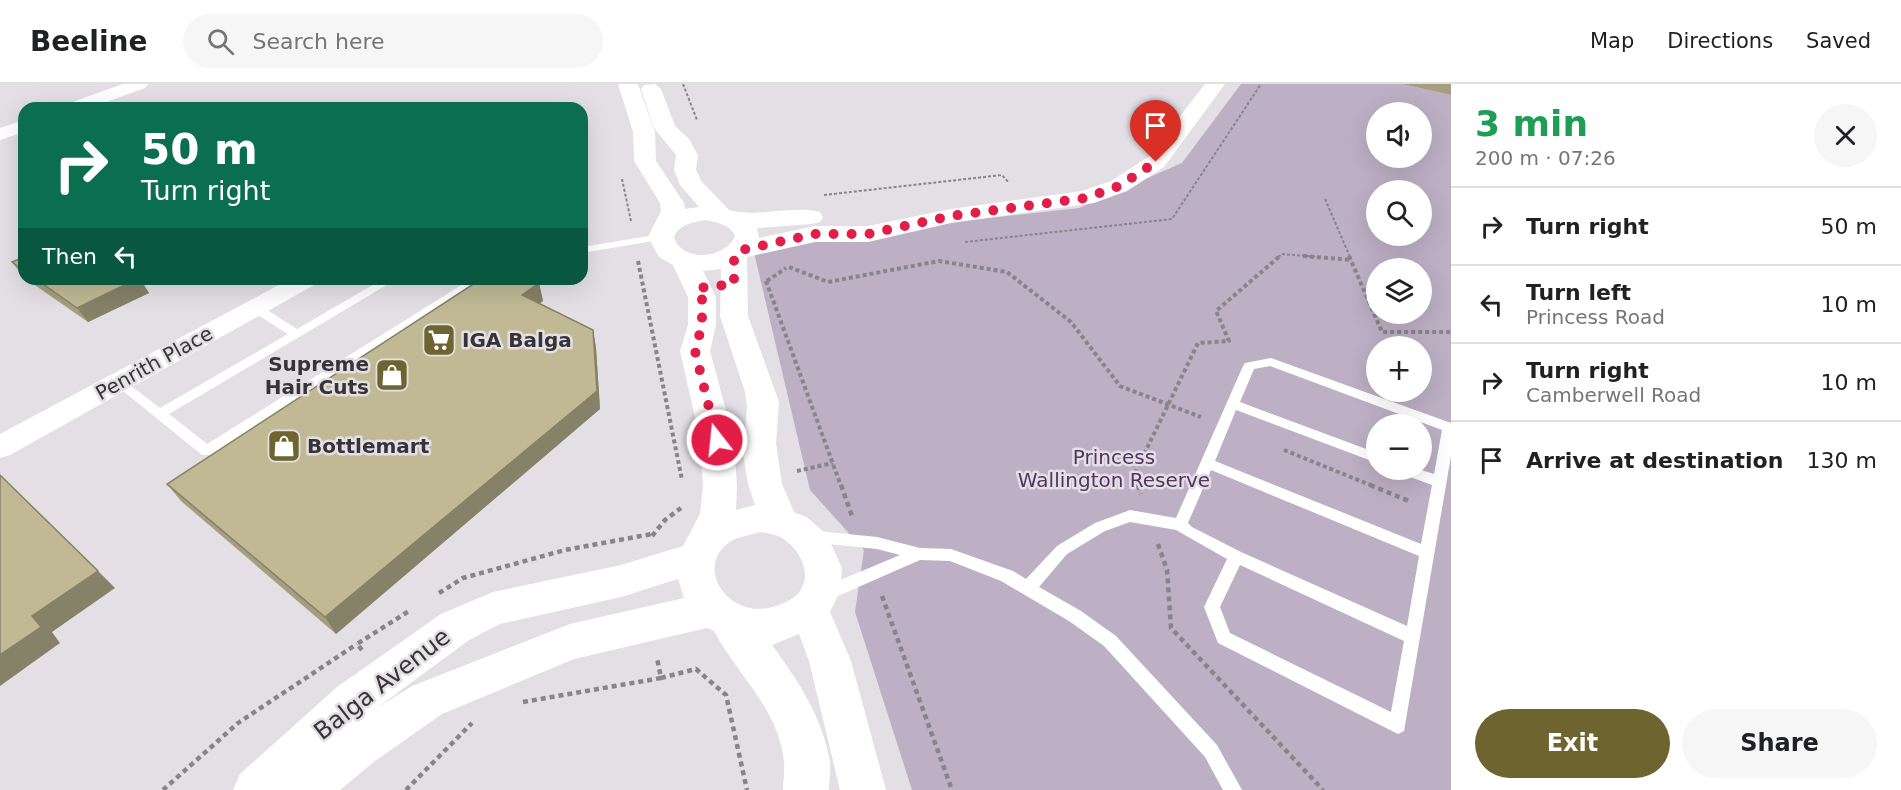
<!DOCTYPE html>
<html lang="en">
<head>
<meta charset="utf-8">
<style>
  :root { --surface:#fff; --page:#f6f6f6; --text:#202124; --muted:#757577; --line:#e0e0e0; --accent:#6e6430 }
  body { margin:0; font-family:"DejaVu Sans",sans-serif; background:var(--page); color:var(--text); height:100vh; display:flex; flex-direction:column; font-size:22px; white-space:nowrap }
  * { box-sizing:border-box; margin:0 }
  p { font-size:20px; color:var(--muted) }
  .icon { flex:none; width:33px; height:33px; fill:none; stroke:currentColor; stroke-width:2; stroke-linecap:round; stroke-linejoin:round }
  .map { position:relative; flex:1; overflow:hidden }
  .drawer { display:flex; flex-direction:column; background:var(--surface); width:450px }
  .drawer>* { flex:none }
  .guide { position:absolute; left:18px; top:18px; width:570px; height:183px; border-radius:18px; box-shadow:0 6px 24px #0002; background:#0b6e4f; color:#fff; overflow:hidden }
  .tools { position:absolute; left:1366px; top:18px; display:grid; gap:12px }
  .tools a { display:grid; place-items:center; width:66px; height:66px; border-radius:50%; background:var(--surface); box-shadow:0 6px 24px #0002; font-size:30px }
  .pin { position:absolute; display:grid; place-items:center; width:51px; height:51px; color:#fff; margin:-62px -26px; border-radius:50% 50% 50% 0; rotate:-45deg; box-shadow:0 0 6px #0007 }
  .pin .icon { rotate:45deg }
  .me { position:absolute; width:66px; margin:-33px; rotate:344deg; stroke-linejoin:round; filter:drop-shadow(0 0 4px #0008) }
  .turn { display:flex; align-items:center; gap:21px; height:126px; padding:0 24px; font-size:27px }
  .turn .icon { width:78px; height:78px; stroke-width:2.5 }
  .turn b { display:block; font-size:42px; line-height:51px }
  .then { display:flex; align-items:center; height:57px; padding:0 24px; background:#0003; gap:12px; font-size:22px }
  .round { display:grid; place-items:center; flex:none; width:63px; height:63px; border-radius:32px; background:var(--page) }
  .summary { display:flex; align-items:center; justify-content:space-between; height:102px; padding:0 24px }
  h1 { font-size:36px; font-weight:700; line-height:45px; color:#1e9e55 }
  .cta { display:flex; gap:12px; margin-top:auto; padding:12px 24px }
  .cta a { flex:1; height:69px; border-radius:36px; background:var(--accent); color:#fff; font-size:24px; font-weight:700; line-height:69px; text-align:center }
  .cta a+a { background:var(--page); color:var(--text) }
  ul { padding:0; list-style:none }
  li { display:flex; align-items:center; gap:18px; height:78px; padding:0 24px; border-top:2px solid var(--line) }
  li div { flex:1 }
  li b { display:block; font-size:22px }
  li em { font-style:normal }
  header { display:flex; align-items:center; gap:36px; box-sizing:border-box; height:84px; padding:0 30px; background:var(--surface); border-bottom:2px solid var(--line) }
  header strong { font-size:28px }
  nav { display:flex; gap:33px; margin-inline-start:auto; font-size:21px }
  .search { width:420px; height:54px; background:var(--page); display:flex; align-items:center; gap:15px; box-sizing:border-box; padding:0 21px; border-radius:33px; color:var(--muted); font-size:22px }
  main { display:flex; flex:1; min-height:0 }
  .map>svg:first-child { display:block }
  .green { fill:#bdafc4; fill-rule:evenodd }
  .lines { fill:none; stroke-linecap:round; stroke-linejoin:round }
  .path-far2 { stroke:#88858a; stroke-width:2; stroke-dasharray:3 2; stroke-linecap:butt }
  .path-far1 { stroke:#88858a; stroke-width:4; stroke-dasharray:4 3; stroke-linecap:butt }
  .path { stroke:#88858a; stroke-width:4.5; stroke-dasharray:5 4; stroke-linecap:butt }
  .lane { fill:#fff; fill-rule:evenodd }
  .street { fill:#fff; fill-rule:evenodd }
  .secondary { fill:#fff; fill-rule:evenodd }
  .wall { fill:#a59f7f }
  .shaded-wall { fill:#868268 }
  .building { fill:#c0b994; stroke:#868268; stroke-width:1.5 }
  .route { stroke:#e11d48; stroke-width:10; stroke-dasharray:0 18 }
  .labels { text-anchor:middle; stroke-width:5; stroke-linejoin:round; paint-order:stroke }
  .poi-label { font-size:20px; font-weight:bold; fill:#363437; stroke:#e3dfe5; text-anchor:start }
  .street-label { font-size:20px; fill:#363437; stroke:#e3dfe5 }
  .park-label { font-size:20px; fill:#533562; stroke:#e3dfe5 }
  .near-street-label { font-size:24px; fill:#363437; stroke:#e3dfe5 }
</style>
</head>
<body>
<header>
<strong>Beeline</strong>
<div class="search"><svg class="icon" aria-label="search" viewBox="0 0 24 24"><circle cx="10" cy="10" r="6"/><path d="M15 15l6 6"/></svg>Search here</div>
<nav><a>Map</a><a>Directions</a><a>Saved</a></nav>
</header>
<main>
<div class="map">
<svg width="1451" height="706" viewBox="0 0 1451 706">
  <rect width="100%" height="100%" fill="#e3dfe5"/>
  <path class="green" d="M1241 0H1402L1451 11V706H912L855 528 864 466 810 406 752 160 1079 124 1182 79ZM1377 28H1422V74H1377ZM1377 106H1422V152H1377ZM1377 184H1422V230H1377ZM1377 262H1422V308H1377ZM1377 340H1422V386H1377Z"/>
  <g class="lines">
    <path class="path-far2" d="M683 0 697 36
      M622 95 631 137
      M824 111 1002 91 1009 99
      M1325 115 1350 173
      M965 158 1172 135 1261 0
      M1278 173 1282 170 1320 173"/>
    <path class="path-far1" d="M1303 172 1352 176
      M1349 172 1382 248H1451
      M638 177 682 396
      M789 183 828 198 939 177 1007 188 1071 238 1120 302 1201 333
      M766 197 841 402
      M767 197 786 184
      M1284 366 1373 402
      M797 387 833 379
      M1138 402 1134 391 1198 259 1229 257 1216 227 1280 172"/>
    <path class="path" d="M841 401 852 432
      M1138 401 1141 410
      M1370 401 1409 417
      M652 452 665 436 681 424
      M1158 460 1167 486 1171 544 1323 706
      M439 509 463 494 565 466 652 450
      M882 512 952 706
      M362 566 357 560 409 527
      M661 594 696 585 726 611 747 706
      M523 618 661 594 657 574
      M163 706 238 639 357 560
      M406 706 472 639"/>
    <path class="lane" d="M661 150 665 151V155L582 169V163Z
      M383 195H397L169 330 207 360 471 195H485L212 371H202L112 298 114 295H122L160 324 288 250 251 227V221H259L297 245Z
      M1271 274 1451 339V372L1404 647 1398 650 1392 647 1218 559 1204 523 1227 475 1176 446 1130 438 1105 447 1067 470 1039 503 1081 527 1116 552 1217 661 1242 706H1223L1205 673 1104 562 1069 537 1001 497 950 477 920 476 831 515 825 517 819 515 817 510 819 505 900 471 877 465 809 458 804 456 801 452 804 448 809 446 877 453 920 464 951 465 1013 487 1026 495 1057 462 1095 439 1130 426 1176 434 1243 282 1245 279ZM1270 282 1442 346 1434 390 1421 386H1400L1402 390 1432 401 1421 460 1215 377 1236 326 1377 379V369L1240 318 1254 285ZM1211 386 1419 472 1407 542 1241 468 1192 443 1188 439ZM1240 481 1404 557 1391 628 1230 549 1220 523Z"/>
    <path class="street" d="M123 0H148L145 4 90 24H64L67 20Z
      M24 36V48L0 56V44Z
      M290 195H320L316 200 10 371 0 374V350Z"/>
    <path class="secondary" d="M618 0H638L655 48 656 77 684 119 685 125 699 123 680 101 674 86 676 71 654 44 641 5 644 1 655 0 661 5 675 42 689 55 698 71 696 86 702 98 729 126C760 134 792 121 820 128L823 133 820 138 811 140 757 144 759 154 815 142H868L951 125 1082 107 1111 97 1148 73 1205 0H1225L1164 83 1127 107 1094 119 951 139 868 158H815L747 173 748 232 779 318 776 359 782 400 794 428 808 434 827 451 842 484 840 507 830 528 851 577 886 706H840L809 577 799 550 772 561C797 595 823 634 830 678 831 687 829 697 829 706H783C783 697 785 687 784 678 779 625 738 592 714 547L707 544 574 575 442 630 375 677 340 706H233L240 690 337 603 441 530 493 508 621 481 683 462 700 430 703 402 700 356 680 267 688 241V213L673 181 659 173 648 153 661 127 660 119 634 77 633 48ZM706 136C717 139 730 140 735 152 726 175 681 179 674 153 680 140 693 138 706 136ZM721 185 720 232 745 308 747 323 743 370 748 400 755 421 736 426 737 402 734 356 710 267 716 241V213L703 187ZM760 448C766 449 773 450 778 452 796 460 813 486 801 505 798 512 790 516 784 519 731 544 689 481 733 456 741 452 752 451 760 448ZM678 495 684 514 570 540 412 602 377 624 469 556 500 540 621 513Z"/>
  </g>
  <path class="wall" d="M1402 0H1451V11Z
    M24 173V194L12 178Z
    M26 195H140L149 209 88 238Z
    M539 199 543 217 539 219 593 246 596 264 600 325 336 550 181 417 167 400Z"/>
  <path class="shaded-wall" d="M137 195H140L149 209 88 238 77 224Z
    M539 199 543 217 526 229 522 211Z
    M593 246 596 264 600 325 336 550 325 533Z
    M98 487 115 504 52 548 60 559 0 602V571L32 532Z"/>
  <path class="building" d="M24 173V187L12 178Z
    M36 195H137L77 224Z
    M481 195H531L539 199 522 211 593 246 597 307 325 533 167 400Z
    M0 391 98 487 32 532 41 543 0 571Z"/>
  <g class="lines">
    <path class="route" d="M717 356 695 267 702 241V213L698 204 734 200V172L742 166 815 150H868L951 132 1086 114 1119 102 1156 78"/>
  </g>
  <defs>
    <symbol id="supermarket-square" viewBox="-11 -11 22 22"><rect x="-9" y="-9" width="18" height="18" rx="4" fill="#6e6430" stroke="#e3dfe5"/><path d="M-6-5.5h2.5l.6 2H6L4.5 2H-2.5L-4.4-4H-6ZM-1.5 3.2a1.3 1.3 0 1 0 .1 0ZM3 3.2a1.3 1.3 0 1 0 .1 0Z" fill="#fff"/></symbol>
    <symbol id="shop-square" viewBox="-11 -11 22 22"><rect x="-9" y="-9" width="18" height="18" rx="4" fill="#6e6430" stroke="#e3dfe5"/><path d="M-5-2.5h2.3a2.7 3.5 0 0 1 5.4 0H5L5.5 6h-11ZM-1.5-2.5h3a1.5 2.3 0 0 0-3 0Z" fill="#fff"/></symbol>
  </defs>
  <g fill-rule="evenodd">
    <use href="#supermarket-square" x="420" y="237" width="38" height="38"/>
    <use href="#shop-square" x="373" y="272" width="38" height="38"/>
    <use href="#shop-square" x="265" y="343" width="38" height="38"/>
  </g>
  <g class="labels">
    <g class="poi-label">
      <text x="462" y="263">IGA Balga</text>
      <text x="369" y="287" text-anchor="end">Supreme<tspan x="369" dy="23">Hair Cuts</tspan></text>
      <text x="307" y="369">Bottlemart</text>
    </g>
    <g class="street-label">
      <text transform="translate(154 279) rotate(-29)" y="7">Penrith Place</text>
    </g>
    <g class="park-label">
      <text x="1114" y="380">Princess<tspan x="1114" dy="23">Wallington Reserve</tspan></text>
    </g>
    <g class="near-street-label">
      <text transform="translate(382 600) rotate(-38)" y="8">Balga Avenue</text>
    </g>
  </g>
</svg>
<div class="tools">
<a><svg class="icon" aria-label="sound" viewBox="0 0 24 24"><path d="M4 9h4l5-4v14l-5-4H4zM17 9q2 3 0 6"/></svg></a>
<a><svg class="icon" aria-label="search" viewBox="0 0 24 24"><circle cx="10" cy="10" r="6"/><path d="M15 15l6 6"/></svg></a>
<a><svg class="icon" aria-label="layers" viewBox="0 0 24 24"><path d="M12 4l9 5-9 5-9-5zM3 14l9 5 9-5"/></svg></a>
<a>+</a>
<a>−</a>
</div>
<div class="pin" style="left:1156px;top:78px;background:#d93025"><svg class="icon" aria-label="arrive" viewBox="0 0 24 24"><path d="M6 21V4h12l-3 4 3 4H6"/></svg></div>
<svg class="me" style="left:717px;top:356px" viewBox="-20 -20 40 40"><circle r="17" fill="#e11d48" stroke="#fff" stroke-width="3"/><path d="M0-11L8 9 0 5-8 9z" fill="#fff"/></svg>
<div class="guide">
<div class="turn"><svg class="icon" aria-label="right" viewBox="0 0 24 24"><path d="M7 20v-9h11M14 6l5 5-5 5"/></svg><div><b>50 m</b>Turn right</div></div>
<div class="then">Then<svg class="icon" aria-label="left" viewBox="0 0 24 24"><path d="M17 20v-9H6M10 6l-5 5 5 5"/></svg></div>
</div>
</div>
<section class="drawer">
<div class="summary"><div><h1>3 min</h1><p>200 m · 07:26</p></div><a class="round"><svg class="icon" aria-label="close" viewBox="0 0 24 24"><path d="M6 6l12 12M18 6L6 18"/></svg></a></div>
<ul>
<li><svg class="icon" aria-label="right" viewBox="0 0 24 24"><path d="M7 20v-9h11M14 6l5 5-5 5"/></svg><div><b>Turn right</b></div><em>50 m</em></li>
<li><svg class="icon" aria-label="left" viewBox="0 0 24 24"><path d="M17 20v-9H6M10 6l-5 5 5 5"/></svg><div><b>Turn left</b><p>Princess Road</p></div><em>10 m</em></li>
<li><svg class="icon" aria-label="right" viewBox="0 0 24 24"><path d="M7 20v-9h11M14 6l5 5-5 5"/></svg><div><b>Turn right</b><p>Camberwell Road</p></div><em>10 m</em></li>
<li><svg class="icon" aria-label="arrive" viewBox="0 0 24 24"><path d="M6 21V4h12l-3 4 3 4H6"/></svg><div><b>Arrive at destination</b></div><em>130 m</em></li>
</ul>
<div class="cta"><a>Exit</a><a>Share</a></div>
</section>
</main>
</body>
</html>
